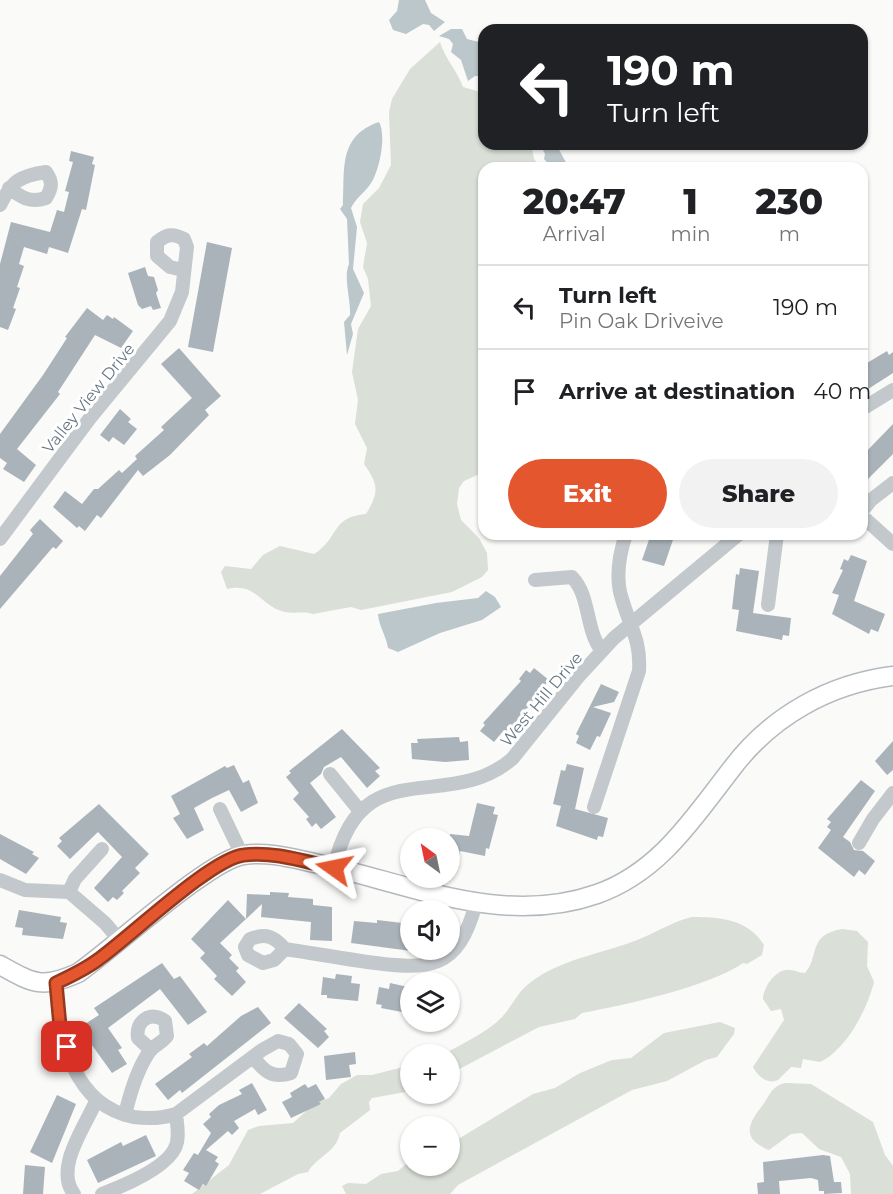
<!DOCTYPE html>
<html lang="en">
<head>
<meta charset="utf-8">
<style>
  :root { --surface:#fff; --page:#f2f2f2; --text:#202124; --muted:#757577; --line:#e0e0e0; --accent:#e4572e }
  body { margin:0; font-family:Montserrat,sans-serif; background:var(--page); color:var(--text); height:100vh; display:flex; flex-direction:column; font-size:22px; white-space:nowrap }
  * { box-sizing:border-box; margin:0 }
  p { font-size:20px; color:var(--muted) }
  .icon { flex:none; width:33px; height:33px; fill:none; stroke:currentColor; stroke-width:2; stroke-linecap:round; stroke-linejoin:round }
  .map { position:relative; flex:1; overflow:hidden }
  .panel { position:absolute; left:478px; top:162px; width:390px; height:378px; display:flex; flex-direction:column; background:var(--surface); border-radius:18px; box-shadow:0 2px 4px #0004 }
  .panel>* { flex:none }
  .guide { position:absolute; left:478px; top:24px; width:390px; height:126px; border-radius:18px; box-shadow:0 2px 4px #0004; background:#202124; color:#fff; overflow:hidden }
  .needle { width:39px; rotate:327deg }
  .fabs { position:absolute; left:400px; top:828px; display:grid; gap:12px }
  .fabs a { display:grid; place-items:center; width:60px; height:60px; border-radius:50%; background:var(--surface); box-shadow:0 2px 4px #0004; font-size:30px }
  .pin { position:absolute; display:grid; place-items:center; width:51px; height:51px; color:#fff; margin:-26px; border-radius:12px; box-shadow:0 3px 9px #0006 }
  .me { position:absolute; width:66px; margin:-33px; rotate:282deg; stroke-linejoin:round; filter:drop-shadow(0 0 4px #0008) }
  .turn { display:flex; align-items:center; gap:21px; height:126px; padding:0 30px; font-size:27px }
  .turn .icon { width:78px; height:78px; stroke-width:2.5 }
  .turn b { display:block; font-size:42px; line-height:51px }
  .eta { display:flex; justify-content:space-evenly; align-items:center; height:102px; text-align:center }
  .eta b { font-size:36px; font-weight:800; line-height:42px }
  .primary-button { display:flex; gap:12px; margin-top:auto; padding:12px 30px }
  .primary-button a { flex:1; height:69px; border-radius:36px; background:var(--accent); color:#fff; font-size:24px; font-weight:800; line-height:69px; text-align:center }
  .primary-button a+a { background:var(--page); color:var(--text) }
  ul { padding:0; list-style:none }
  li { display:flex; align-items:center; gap:18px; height:84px; padding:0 30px; border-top:2px solid var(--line) }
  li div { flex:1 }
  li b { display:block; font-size:22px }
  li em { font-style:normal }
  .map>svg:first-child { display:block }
  .green { fill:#dadfd7 }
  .water { fill:#bbc7cb }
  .building { fill:#aab3b9 }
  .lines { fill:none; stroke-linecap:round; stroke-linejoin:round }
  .secondary-casing { stroke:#b3babf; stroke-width:21 }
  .street { stroke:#c3c8cc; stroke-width:14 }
  .secondary { stroke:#fff; stroke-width:18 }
  .route-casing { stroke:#94391e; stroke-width:15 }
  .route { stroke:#e4572e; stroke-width:10 }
  .labels { text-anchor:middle; stroke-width:6; stroke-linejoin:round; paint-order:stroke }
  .street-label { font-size:16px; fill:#657683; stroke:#fff }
</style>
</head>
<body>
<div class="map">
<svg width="893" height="1194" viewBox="0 0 893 1194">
  <rect width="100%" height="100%" fill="#fafaf8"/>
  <path class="green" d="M440 42C445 59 457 70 463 87L484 93V144H531L534 159 541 168H484V472L464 481 459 488 457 504 461 520 479 538 487 553 488 570 482 577 452 592 361 610 351 607 313 614C304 611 295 614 285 612 261 607 257 582 227 589L221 572 225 566 251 569 263 555 280 546 314 554C340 538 330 517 366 514 379 492 379 485 364 464L367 448 355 424 358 400 352 372 358 329 371 306 368 279 363 267 367 243 360 222 363 204 379 188 391 165 389 112 392 99 410 69Z
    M692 917C720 917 748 919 764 945L762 955 747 964 743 963C709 987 624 1005 582 1013L575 1019 539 1027 450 1074V1054H445C464 1042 487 1033 502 1017 516 1002 515 993 535 979 568 957 606 953 642 938 659 931 674 921 692 917Z
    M842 929 857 931 868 942 867 966 874 982C867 1010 846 1050 820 1062L803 1059 801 1068 791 1067 778 1080C768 1085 757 1076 753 1067L784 1020 781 1009 771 1011 763 999C763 989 774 971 786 970 793 969 798 973 805 973 820 956 807 935 842 929Z
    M720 1022 735 1028 734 1034 717 1057 706 1060 667 1081 632 1090 458 1185 450 1194H346L342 1186 348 1183 366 1184 381 1174 398 1171 411 1160V1166H450V1144L533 1094 555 1088 580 1073 612 1060 631 1058 664 1033Z
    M411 1065V1091L372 1098 369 1102 370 1110 340 1133C336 1153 317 1156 308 1172L298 1174 260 1194H192L229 1165 248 1130 259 1126 293 1123 314 1104 329 1098 341 1084 357 1075H372Z
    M785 1083 811 1084 873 1122 885 1155 893 1166V1194H851L850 1174 841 1157 819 1149 802 1133 791 1134 769 1150C742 1139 747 1125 762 1106 770 1096 771 1086 785 1083Z"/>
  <path class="water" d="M399 0H425L431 13 445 22 434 31 429 25 423 24 406 34 393 30 389 20 397 11Z
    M451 29H462L467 39 483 43 484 80 482 76H475L468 81 461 60 451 52 453 44 449 39 439 36Z
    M379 122C387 136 379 174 369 186 363 194 356 198 351 208L357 227 353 269 364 293 351 324 353 334 347 355 344 322 350 315C351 300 343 277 349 264L347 219 340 209 343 205C345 169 338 136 379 122Z
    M540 144H556L569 168H552L544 159 545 154Z
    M486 591 495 597 501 607 482 620 440 633 398 652 388 648C386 635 379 627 378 614L436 603 478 598Z"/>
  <path class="building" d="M71 151 94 157 92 164 95 165 86 210 82 209 68 253 49 247 47 254 24 247 19 264 24 266 17 287 20 288 13 308 16 309 8 330 0 327V264L11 222 50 232 57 210 64 212 69 192 65 191 73 162 69 161Z
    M207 242 232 248 213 352 188 347Z
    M145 267 148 276 154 277 158 290 156 293 161 308 153 310 151 306 142 309 138 305 128 273Z
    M87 308 103 320 107 315 113 319 114 317 133 331 121 348 95 335 58 392 60 394 17 449 36 465 24 482 3 469 7 463 0 458V434L43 375 67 338 65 337Z
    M179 348 221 396 205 410 209 415 170 455 143 476 138 470 101 518 97 515 85 531 79 526 77 528 53 507 65 491 82 504 94 489H98L119 470 122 473 137 459 135 456 164 430 161 427 192 398 161 364Z
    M887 351 889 355 893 352V373L862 393V366Z
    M120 409 131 419 128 422 137 429 124 445 113 437 109 442 100 435Z
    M893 424V454L867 480 862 475V456Z
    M40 519 63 541 56 549 53 547 0 609V576L33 534 30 530Z
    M651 534H675L664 566 642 560Z
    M851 555 867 561 854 601 885 614 878 632 871 629 869 634 832 614 839 595 832 593 843 570 840 569 844 559 848 561Z
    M740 568 759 571 753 613 791 618 789 636 783 635 782 640 736 631 739 610 732 609 736 574 739 575Z
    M534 668 549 680 523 714 506 732 504 730 494 742 480 731 485 725 483 723 521 681 519 679 526 670 530 673Z
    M601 684 619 692 614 702 593 707 611 713 600 737 597 736 590 750 576 743 579 736 576 734Z
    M342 729 380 768 375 771 380 776 367 788 341 757 324 767 321 774 310 783 336 817 321 829 316 823 312 827 306 819 309 817 293 799 299 793 286 777 291 773 289 771Z
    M459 737 460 742 468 741 469 760 445 762 412 759 411 743H418L417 739Z
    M893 741V770L887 775 875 761Z
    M567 764 584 768 575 809 608 818 603 837 598 836 597 840 556 826 561 806 553 804 561 770 565 771Z
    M234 765 243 783 249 780 258 803 241 812 229 790 212 798 194 808 204 830 187 839 173 818 180 814 171 796 225 766 227 768Z
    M861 780 875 791 843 837 850 842 854 850 863 851 875 861 865 875 859 870 854 877 818 848 831 830 827 827 831 822 827 819Z
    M477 803 495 807 493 814 498 815 489 849 486 848 485 856 460 851 459 858 450 856V834L469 836Z
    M99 804 149 854 135 868 140 873 122 891 124 893 117 900 113 897 108 902 94 888 122 857 98 832 70 859 57 846 62 841 59 838Z
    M0 834 34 852 32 854 39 858 26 874 0 859Z
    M270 892 289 893 288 897 313 899V905L332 907V941L310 940 311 922 261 917 262 904 246 919 247 894 270 895Z
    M228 900 246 919 220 943 232 955 229 958 239 968 236 971 246 982 232 996 214 979 217 976 200 958 205 953 191 939Z
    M19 910 61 917 60 922 67 923 63 939 22 935 23 928 15 927Z
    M377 920 411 924V951L351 943 354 921 377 923Z
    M162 963 174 979 180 976 207 1012 188 1025 160 989 108 1028 122 1048 118 1050 127 1064 112 1073 84 1034 86 1033 82 1026 99 1015 94 1008Z
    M336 974 352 976 351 983 360 984 358 1001 327 998V995H321L323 977 335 979Z
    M390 983 408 987 407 991 411 992V1010H408L407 1013 381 1008 382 1005 376 1004 379 987 389 989Z
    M299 1003 327 1029 324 1031 329 1037 318 1048 284 1018Z
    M258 1007 271 1023 182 1093 180 1090 168 1100 155 1084 192 1057 189 1054 204 1043 207 1046 241 1016Z
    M355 1052 356 1064 349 1065 351 1077 326 1080 324 1056Z
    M252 1083 267 1110 258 1115 255 1109 234 1121 239 1128 232 1135 228 1131 206 1150 218 1157 215 1161 219 1164 206 1186 203 1184 199 1190 184 1181 189 1173 183 1170 194 1153 198 1155 211 1133 203 1124 211 1117 209 1114 219 1105 242 1094 239 1090Z
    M305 1084 308 1088 316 1084 325 1099 319 1102 321 1104 291 1118 282 1102 292 1097 290 1093Z
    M57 1095 76 1104 52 1163 30 1152Z
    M146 1135 156 1156 98 1183 87 1160 121 1142 123 1146Z
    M823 1155 830 1156 834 1182H841L842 1193 824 1194V1191H819L818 1180 811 1178 779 1181 780 1194H758L757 1183 764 1182 763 1162Z
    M25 1165 45 1167 43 1194H23Z"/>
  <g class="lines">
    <defs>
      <path id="secondary" d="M0 965C34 984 42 989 78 973 113 949 210 859 244 855 268 851 295 859 319 864 410 884 503 927 597 894 660 872 694 817 733 767 772 716 829 684 893 676"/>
    </defs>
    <use href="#secondary" class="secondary-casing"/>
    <path class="street" d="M0 205C12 181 19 176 46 172 53 182 52 188 46 198 30 203 22 198 9 188
      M862 409 893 390
      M862 511 871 500 893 483
      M862 516 893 544
      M0 539 90 418 170 321 182 292 187 247 184 239C173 233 167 234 157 242V256L170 267 183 270
      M535 580 572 577C591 597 585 630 602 651
      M768 605 777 534
      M330 774 360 811
      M594 807 639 671C641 640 630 627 622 599 615 578 619 555 626 534
      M220 809 242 855
      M859 843 873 819 893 793
      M334 868C361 748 446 815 512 759L578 677 614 638 739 534
      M0 880 25 890 69 892 105 923 121 942
      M69 892 75 879 102 849
      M285 949 274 960 263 963 248 955 245 947 250 939C266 933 274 936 285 949 312 953 340 958 367 962 429 970 458 971 476 903
      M56 983C58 1037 73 1106 134 1117 149 1119 161 1119 176 1114L262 1050 278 1041 289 1044 297 1054 291 1073C272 1079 264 1071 253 1057
      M125 1115C130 1093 137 1070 149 1052 153 1046 162 1043 167 1036L165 1021C151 1010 135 1021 138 1038L151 1050
      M74 1194C54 1168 85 1127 96 1101
      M102 1194C123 1186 173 1166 177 1142 179 1133 177 1123 176 1114"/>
    <use href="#secondary" class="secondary"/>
  </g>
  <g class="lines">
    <defs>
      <path id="route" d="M67 1047 60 1026 56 983C71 976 86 969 99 959 130 937 212 858 244 855 274 851 306 862 334 868"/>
    </defs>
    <use href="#route" class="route-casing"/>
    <use href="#route" class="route"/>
  </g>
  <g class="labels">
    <g class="street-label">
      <text transform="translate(88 398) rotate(-51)" y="6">Valley View Drive</text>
      <text transform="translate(541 699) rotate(-50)" y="6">West Hill Drive</text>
    </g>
  </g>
</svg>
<div class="fabs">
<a><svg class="needle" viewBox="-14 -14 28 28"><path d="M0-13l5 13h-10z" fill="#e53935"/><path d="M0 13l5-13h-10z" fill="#757577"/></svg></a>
<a><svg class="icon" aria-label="sound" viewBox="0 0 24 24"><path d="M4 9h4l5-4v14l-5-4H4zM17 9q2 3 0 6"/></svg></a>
<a><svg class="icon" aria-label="layers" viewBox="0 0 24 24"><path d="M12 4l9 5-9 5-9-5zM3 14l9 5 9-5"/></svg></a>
<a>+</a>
<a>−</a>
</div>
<div class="pin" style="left:67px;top:1047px;background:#d93025"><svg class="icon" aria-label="arrive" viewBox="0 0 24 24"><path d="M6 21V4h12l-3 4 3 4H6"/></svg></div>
<svg class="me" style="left:334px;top:868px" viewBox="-20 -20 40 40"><path d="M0-17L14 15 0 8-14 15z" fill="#e4572e" stroke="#fff" stroke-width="4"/></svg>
<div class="guide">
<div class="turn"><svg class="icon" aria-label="left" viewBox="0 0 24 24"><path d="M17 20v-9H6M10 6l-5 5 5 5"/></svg><div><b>190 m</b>Turn left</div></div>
</div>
<section class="panel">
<div class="eta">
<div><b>20:47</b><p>Arrival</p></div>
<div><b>1</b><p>min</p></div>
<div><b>230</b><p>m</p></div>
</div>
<ul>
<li><svg class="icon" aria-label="left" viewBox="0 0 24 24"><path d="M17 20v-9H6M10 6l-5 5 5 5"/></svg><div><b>Turn left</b><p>Pin Oak Driveive</p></div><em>190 m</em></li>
<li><svg class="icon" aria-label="arrive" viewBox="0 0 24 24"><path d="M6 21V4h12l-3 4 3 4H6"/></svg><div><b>Arrive at destination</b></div><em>40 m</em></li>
</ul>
<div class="primary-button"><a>Exit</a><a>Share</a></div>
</section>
</div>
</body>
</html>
